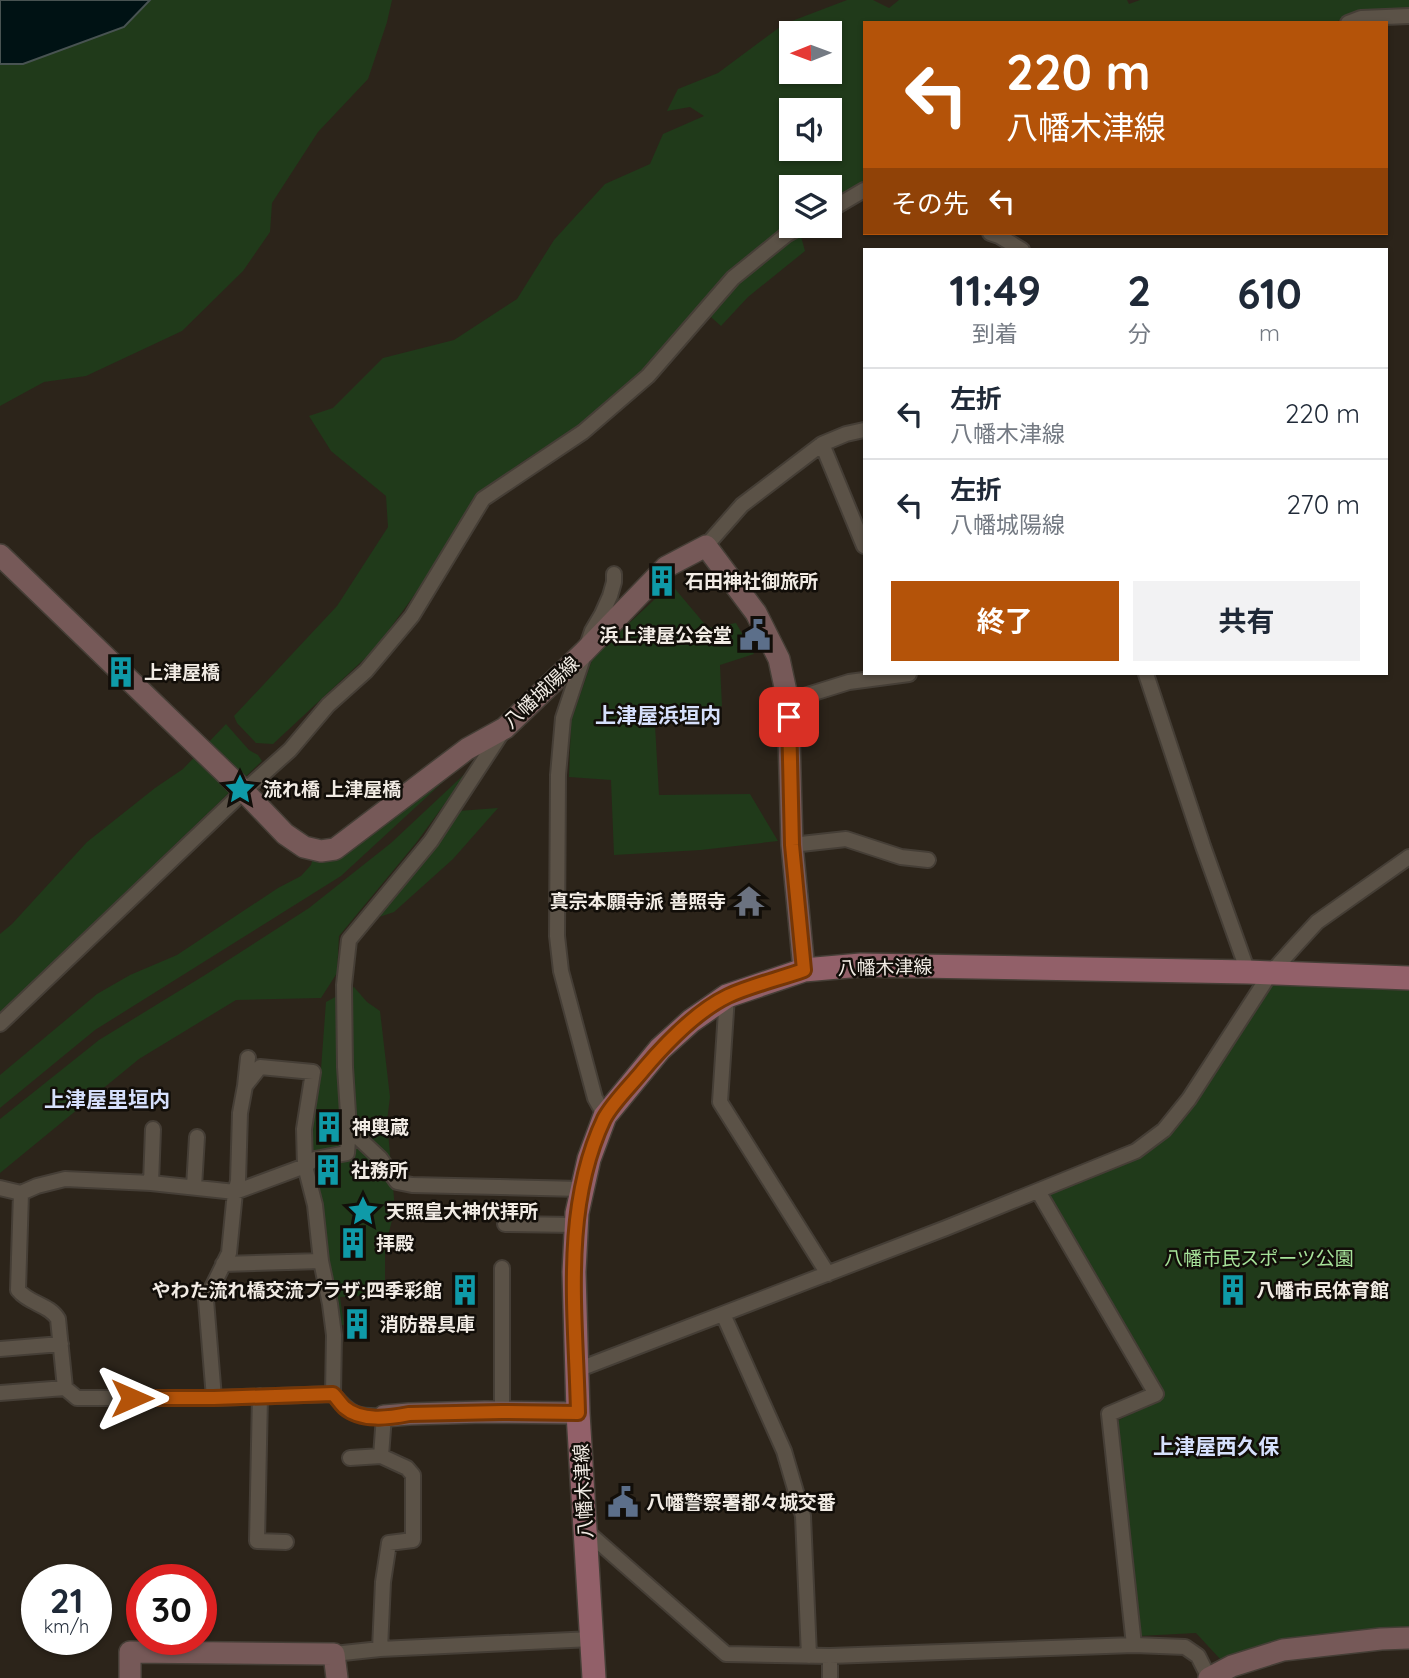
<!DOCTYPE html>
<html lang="ja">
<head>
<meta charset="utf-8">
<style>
  :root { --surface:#fff; --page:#f2f2f3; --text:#1f2937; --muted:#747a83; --line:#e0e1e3; --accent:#b45309 }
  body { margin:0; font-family:Quicksand,"Noto Sans JP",sans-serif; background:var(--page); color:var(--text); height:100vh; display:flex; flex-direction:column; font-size:26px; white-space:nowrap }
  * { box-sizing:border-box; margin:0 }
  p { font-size:23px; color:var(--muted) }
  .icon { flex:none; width:38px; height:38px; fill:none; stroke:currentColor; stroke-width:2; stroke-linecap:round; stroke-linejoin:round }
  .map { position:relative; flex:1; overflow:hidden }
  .sheet { position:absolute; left:863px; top:248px; width:525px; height:427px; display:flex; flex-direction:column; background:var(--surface); border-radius:0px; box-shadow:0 2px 5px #0004 }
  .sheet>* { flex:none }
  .top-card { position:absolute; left:863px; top:21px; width:525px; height:214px; border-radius:0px; box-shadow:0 2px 5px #0004; background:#b45309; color:#fff; overflow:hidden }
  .needle { width:46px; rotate:269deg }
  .controls { position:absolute; left:779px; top:21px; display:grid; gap:14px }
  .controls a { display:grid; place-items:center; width:63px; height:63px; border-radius:0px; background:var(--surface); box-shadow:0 2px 5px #0004; font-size:35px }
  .speed { position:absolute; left:21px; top:1564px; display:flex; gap:14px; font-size:35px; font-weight:700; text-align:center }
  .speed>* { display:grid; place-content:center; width:91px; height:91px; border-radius:50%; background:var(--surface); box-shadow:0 2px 5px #0004; line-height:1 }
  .speed small { font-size:18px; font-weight:400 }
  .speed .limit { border:10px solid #d22; background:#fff; color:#111 }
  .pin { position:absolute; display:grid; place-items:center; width:60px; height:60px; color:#fff; margin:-30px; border-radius:14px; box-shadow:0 4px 10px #0006 }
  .me { position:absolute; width:77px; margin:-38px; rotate:90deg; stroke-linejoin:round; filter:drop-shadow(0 0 5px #0008) }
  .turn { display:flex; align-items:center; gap:24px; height:147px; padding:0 28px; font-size:32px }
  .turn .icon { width:91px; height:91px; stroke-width:2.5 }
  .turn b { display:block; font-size:49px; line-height:60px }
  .then { display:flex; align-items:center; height:66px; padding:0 28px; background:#0003; gap:14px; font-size:26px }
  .eta { display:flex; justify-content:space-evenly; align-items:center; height:119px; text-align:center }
  .eta b { font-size:42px; font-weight:700; line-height:49px }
  .cta { display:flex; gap:14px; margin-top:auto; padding:14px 28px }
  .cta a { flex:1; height:80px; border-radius:0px; background:var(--accent); color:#fff; font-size:28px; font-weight:700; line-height:80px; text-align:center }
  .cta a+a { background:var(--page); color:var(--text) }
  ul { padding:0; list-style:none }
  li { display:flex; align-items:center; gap:21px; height:91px; padding:0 28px; border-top:2px solid var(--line) }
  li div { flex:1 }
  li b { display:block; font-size:26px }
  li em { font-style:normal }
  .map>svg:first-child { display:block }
  .green { fill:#203a1a; fill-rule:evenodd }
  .water { fill:#001214; stroke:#485352; stroke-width:2 }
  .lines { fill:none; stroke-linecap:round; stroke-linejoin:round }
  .street-casing { stroke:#453e36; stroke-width:18 }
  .secondary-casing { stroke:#453e36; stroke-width:24 }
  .primary-casing { stroke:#453e36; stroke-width:26 }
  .street { stroke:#5b5247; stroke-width:14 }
  .secondary { stroke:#765958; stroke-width:21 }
  .primary { stroke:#926069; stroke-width:23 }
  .route-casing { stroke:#753606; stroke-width:18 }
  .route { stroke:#b45309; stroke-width:12 }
  .labels { text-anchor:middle; stroke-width:5; stroke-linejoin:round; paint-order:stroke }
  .poi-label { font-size:19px; font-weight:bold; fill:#f1ebe4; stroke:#120e09; text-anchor:start }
  .street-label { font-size:19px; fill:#f1ebe4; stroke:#120e09 }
  .park-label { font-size:19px; fill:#a6e299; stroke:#120e09 }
  .neighbourhood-label { font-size:21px; font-weight:bold; fill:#d6e0fc; stroke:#120e09 }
</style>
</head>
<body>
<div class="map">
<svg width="1409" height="1678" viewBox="0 0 1409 1678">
  <rect width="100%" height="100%" fill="#2c241a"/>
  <path class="green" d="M150 0H392L387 22 368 79 318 132 272 203 270 232 243 271 182 331 86 376 44 382 0 406V64H23L124 27Z
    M847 0H873L889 8 899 0H1127L1129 4 1140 0H1409V11L1360 13 1332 23H864V184L830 202V187H791V226L800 233 805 251 748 297 721 326 703 310 657 358 581 424 519 464 474 506 429 575 375 649 273 744 256 743 237 723 234 716 337 606 388 527 386 496 331 451 309 416 333 408 383 358 454 340 517 299 554 240 605 184 650 164 663 134 704 116 690 107 667 111 678 89 718 73 784 24ZM791 33H830V72H791ZM791 110H830V149H791Z
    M671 584 708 628 736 623 754 654 720 665 722 706 655 725 659 795 750 794 778 841 701 850 614 855 611 780 569 777 571 721 593 657Z
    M226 724 249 750 258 755 262 761 0 1013V934L12 924 87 842 155 788 183 769Z
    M482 746 341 876 95 1030 0 1108V1075L97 994 130 975 177 955 278 888 301 876 311 865 314 854Z
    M471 768 416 843 339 936 337 973 321 998 236 1000 139 1059 0 1173V1119L99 1040 205 975 309 908 391 843Z
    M498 808 453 859 394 912 370 920 458 811Z
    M1272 982 1409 987V1629C1371 1631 1332 1631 1294 1638 1269 1642 1245 1652 1221 1660L1196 1633 1139 1636 1117 1421 1164 1396 1049 1195 1136 1159 1165 1138 1184 1118Z
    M354 987 367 1002 380 1011 390 1097 387 1121 395 1209 385 1247V1287L379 1295 340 1297 344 1325H337L311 1134 321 1069 326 1002Z"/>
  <path class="water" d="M0 0H150L124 27 23 64H0Z"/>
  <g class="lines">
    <defs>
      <path id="street" d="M1348 23 1361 18 1409 16
        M830 210 864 190
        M990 233 999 236 1022 250
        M822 444 864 546
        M706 546 742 505 822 444 846 434 864 430
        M1146 674 1203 846 1248 972
        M788 701 849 682 909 674
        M792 845 846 839 901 857 928 860
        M727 996 720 1102 828 1274
        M0 1024 244 791 290 750 328 705 366 671 412 616 483 499 583 432 648 376 733 278 786 235 802 226
        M245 1086 260 1067 313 1072 304 1129 305 1166 315 1205 321 1261 330 1304 334 1335 333 1394C351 1415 357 1417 384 1416L381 1456 407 1468 413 1475V1540L389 1543 383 1582 380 1649
        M605 1116 595 1098 561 971 557 936 558 775 563 718 592 631 602 614 610 596 614 582V574
        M349 1129 380 1158 397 1182 412 1185 581 1189
        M151 1183 153 1129
        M194 1187 197 1137
        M0 1188 21 1193 37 1186 65 1179 151 1183 235 1192 305 1166 315 1159 347 1153 349 1129 345 1067 344 985 349 940 431 841 503 731
        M1038 1191 1156 1394 1109 1414 1134 1645
        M21 1193 18 1290C29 1304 49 1304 58 1319L65 1388 77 1398H214L333 1394
        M505 1224 576 1225
        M223 1264 321 1261
        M502 1268V1412
        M723 1314 784 1451 803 1516 809 1656
        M0 1349 61 1344
        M577 1370 946 1228 1136 1151 1164 1130 1189 1099 1270 974 1295 946 1317 922 1409 857
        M0 1393 65 1388
        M260 1396 257 1541 286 1542
        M214 1398 206 1300 229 1253 235 1192 238 1181 240 1113 245 1086 248 1058
        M350 1458 381 1456
        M585 1530 726 1654 830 1656 1134 1645 1185 1647 1198 1656 1209 1678
        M334 1654 380 1649 592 1639
        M830 1656V1678"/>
      <path id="secondary" d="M0 555 240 787 285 834 304 847 321 851 335 849 467 749 505 728 584 652 666 567 706 546 756 613 779 659 788 701 792 845 804 970
        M384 1416 409 1414 485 1412 578 1413
        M130 1678V1652L334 1654 337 1678
        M1209 1678 1232 1666 1283 1650 1381 1639 1409 1638"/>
      <path id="primary" d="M594 1678 578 1413 574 1272 577 1213 589 1159 605 1116 660 1049 691 1021 727 996 804 970 861 965 1248 972 1409 978"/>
    </defs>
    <use href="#street" class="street-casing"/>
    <use href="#secondary" class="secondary-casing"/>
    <use href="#primary" class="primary-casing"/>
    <use href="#street" class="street"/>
    <use href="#secondary" class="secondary"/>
    <use href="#primary" class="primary"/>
  </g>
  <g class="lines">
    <defs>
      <path id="route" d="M132 1398H214L333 1394C337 1398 340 1403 344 1407 361 1422 389 1418 409 1414L502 1412 578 1413C576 1315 561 1210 604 1119 612 1103 633 1083 644 1069 666 1043 697 1011 728 996 752 985 779 979 804 970L792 845 789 717"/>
    </defs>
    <use href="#route" class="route-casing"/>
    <use href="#route" class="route"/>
  </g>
  <defs>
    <symbol id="building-bare" viewBox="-9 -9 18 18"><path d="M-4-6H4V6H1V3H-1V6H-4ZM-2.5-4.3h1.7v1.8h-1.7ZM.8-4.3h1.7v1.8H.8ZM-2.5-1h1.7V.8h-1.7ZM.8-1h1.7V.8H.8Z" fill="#0f9aa8" stroke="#120e09" stroke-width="2.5" paint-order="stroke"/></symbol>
    <symbol id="civic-bare" viewBox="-9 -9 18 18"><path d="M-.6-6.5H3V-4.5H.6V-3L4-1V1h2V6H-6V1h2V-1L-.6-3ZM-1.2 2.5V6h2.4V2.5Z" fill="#5c6f8a" stroke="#120e09" stroke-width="2.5" paint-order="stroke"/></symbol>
    <symbol id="sight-bare" viewBox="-9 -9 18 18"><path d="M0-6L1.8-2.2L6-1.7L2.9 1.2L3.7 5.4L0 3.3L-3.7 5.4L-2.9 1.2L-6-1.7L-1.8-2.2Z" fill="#0f9aa8" stroke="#120e09" stroke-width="2.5" paint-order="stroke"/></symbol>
    <symbol id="temple-bare" viewBox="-9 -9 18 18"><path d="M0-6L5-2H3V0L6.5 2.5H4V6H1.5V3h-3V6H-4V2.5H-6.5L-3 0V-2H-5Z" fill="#6b7280" stroke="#120e09" stroke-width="2.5" paint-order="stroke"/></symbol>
  </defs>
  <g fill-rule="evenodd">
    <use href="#building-bare" x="640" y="559" width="44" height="44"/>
    <use href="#civic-bare" x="733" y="613" width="44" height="44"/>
    <use href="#building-bare" x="99" y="650" width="44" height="44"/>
    <use href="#sight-bare" x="218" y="767" width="44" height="44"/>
    <use href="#temple-bare" x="727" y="879" width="44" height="44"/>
    <use href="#building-bare" x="307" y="1105" width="44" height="44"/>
    <use href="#building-bare" x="306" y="1148" width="44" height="44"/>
    <use href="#sight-bare" x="341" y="1189" width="44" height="44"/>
    <use href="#building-bare" x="331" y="1221" width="44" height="44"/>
    <use href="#building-bare" x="443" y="1268" width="44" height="44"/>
    <use href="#building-bare" x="1211" y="1268" width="44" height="44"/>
    <use href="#building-bare" x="335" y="1302" width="44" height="44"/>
    <use href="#civic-bare" x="601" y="1480" width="44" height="44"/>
  </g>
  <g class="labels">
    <g class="poi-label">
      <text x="685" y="588">石田神社御旅所</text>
      <text x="732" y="642" text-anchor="end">浜上津屋公会堂</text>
      <text x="144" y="679">上津屋橋</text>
      <text x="263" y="796">流れ橋 上津屋橋</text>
      <text x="726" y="908" text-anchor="end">真宗本願寺派 善照寺</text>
      <text x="352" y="1134">神輿蔵</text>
      <text x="351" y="1177">社務所</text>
      <text x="386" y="1218">天照皇大神伏拝所</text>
      <text x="376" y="1250">拝殿</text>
      <text x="442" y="1297" text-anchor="end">やわた流れ橋交流プラザ;四季彩館</text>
      <text x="1256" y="1297">八幡市民体育館</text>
      <text x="380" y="1331">消防器具庫</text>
      <text x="646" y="1509">八幡警察署都々城交番</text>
    </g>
    <g class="street-label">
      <text transform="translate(541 692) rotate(-43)" y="7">八幡城陽線</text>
      <text transform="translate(885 967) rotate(-1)" y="7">八幡木津線</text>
      <text transform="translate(583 1491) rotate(-93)" y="7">八幡木津線</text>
    </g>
    <g class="park-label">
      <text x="1259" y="1265">八幡市民スポーツ公園</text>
    </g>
    <g class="neighbourhood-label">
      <text x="658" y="723">上津屋浜垣内</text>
      <text x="107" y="1107">上津屋里垣内</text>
      <text x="1216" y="1454">上津屋西久保</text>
    </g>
  </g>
</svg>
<div class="controls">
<a><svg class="needle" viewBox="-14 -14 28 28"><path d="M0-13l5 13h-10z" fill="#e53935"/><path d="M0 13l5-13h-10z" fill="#747a83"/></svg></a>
<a><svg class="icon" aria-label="sound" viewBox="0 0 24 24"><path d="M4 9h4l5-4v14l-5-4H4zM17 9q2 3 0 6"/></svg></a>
<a><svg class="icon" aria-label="layers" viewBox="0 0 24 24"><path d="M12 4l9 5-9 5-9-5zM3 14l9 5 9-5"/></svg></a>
</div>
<div class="speed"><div>21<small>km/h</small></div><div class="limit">30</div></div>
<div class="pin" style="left:789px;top:717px;background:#d93025"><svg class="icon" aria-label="arrive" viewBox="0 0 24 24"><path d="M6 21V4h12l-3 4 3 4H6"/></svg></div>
<svg class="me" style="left:132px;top:1398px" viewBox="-20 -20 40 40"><path d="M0-17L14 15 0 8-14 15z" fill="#b45309" stroke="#fff" stroke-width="4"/></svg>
<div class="top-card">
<div class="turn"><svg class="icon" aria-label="left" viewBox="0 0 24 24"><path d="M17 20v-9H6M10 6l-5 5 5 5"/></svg><div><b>220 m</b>八幡木津線</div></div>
<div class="then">その先<svg class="icon" aria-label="left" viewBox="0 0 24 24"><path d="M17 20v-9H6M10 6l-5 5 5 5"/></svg></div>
</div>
<section class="sheet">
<div class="eta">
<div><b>11:49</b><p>到着</p></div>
<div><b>2</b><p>分</p></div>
<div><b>610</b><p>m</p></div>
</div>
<ul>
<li><svg class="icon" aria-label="left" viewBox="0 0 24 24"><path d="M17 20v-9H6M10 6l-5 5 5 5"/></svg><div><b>左折</b><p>八幡木津線</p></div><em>220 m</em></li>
<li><svg class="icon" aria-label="left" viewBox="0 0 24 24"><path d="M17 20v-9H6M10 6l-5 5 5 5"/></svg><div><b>左折</b><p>八幡城陽線</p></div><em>270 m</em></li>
</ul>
<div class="cta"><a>終了</a><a>共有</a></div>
</section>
</div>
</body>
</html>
